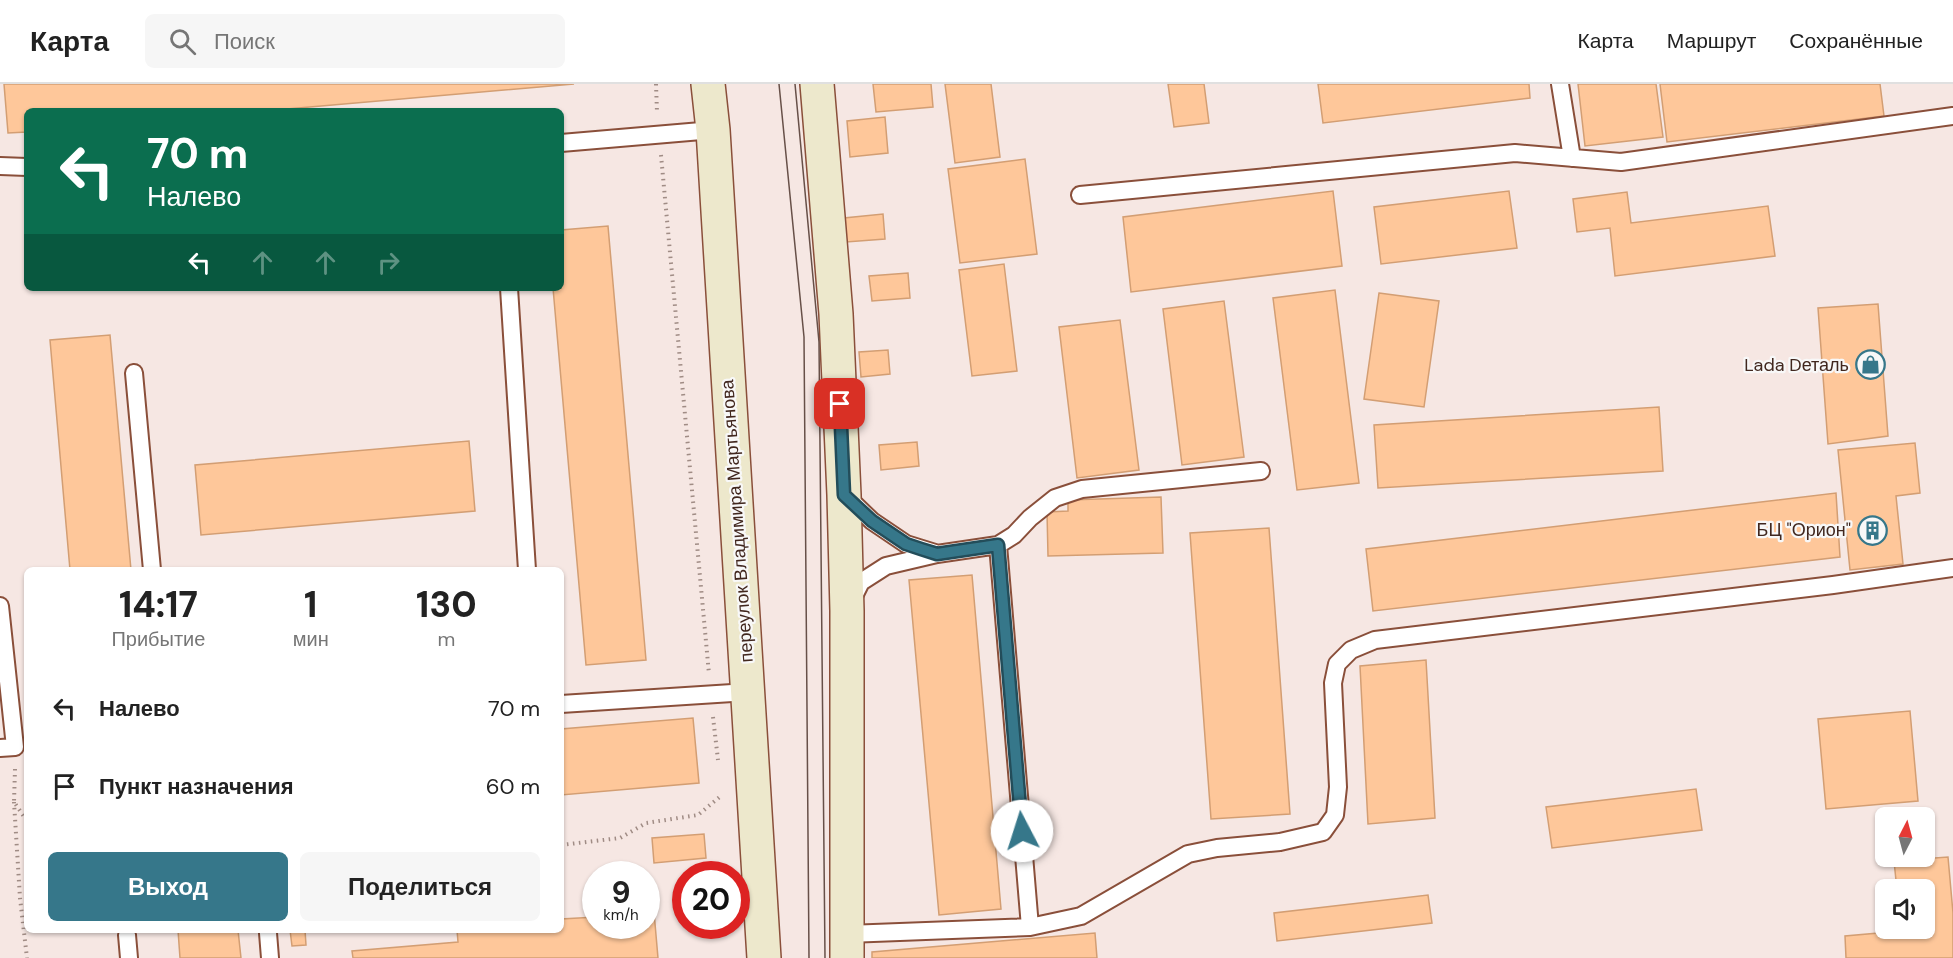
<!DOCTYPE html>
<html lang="ru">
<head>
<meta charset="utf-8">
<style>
  :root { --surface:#fff; --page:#f6f6f6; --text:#222; --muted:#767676; --line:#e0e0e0; --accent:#36778a }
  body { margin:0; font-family:"DM Sans",sans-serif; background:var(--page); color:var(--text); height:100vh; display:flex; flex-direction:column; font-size:22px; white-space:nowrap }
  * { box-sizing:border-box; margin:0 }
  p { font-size:20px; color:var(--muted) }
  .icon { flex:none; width:33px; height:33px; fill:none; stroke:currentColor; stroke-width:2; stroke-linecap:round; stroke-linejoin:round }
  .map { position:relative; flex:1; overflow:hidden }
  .side { position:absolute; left:24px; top:483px; width:540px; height:366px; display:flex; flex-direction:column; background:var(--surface); border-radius:9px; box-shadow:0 2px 4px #0004 }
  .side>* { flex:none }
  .hud { position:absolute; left:24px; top:24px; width:540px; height:183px; border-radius:9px; box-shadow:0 2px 4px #0004; background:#0b6e4f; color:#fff; overflow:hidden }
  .needle { width:39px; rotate:6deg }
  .controls { position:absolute; left:1875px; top:723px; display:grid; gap:12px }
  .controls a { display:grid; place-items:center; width:60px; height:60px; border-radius:9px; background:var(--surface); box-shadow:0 2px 4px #0004; font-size:30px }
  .speed { position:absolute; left:582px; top:777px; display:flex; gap:12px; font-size:30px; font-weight:700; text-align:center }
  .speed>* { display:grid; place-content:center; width:78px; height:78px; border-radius:50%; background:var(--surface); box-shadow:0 2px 4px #0004; line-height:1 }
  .speed small { font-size:15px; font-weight:400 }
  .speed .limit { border:9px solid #d22; background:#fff; color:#111 }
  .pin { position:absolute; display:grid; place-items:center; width:51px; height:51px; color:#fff; margin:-26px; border-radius:12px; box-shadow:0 3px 9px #0006 }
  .me { position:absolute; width:66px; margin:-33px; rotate:355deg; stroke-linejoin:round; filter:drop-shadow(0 0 4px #0008) }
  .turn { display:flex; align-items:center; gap:21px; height:126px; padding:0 24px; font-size:27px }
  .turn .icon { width:78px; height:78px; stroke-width:2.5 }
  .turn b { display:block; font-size:42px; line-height:51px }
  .lanes { display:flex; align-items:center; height:57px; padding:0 24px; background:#0003; justify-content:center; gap:30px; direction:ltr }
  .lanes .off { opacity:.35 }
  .eta { display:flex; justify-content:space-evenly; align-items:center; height:102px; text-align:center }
  .eta b { font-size:36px; font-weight:800; line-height:42px }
  .cta { display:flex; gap:12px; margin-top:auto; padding:12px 24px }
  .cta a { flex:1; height:69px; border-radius:9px; background:var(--accent); color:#fff; font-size:24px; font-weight:800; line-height:69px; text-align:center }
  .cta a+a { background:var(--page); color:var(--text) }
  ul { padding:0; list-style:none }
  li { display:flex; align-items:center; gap:18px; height:78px; padding:0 24px }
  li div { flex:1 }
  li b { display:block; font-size:22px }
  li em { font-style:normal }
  header { display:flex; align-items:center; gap:36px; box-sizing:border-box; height:84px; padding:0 30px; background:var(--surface); border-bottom:2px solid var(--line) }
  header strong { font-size:28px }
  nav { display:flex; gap:33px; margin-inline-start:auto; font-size:21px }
  .search { width:420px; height:54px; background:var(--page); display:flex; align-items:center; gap:15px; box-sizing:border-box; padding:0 21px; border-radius:9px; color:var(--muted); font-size:22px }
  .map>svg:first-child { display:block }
  .building { fill:#fec79a; stroke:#d39e73; stroke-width:1.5 }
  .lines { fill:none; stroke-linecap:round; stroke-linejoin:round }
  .lane-casing { stroke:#8a4f3a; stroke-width:20 }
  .secondary-casing { stroke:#8a4f3a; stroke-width:36 }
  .path { stroke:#a08c85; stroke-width:4; stroke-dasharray:1.5 4.5; stroke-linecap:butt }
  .lane { stroke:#fff; stroke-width:16 }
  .secondary { stroke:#ede8cc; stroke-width:33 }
  .tram { stroke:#675048; stroke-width:1.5 }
  .route-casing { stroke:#234d5a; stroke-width:15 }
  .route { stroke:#36778a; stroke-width:10 }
  .labels { text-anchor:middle; stroke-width:4.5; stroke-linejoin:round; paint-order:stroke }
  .poi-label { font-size:18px; fill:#41271e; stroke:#f8f8f8; text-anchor:end }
  .street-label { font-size:18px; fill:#41271e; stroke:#f8f8f8 }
</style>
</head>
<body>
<header>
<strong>Карта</strong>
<div class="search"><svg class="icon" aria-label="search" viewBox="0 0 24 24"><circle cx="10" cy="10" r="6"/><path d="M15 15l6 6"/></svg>Поиск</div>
<nav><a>Карта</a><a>Маршрут</a><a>Сохранённые</a></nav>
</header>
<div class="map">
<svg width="1953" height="874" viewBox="0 0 1953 874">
  <rect width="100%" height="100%" fill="#f6e7e3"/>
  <path class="building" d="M4 0H574L264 27H27V48L8 49Z
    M873 0H931L933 23 876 28Z
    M945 0H991L1000 73 955 79Z
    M1168 0H1204L1209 39 1174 43Z
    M1318 0H1529L1530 14 1323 39Z
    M1578 0H1656L1663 53 1585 62Z
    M1660 0H1880L1884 32 1667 58Z
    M885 33 888 69 850 73 847 37Z
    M1025 75 1037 170 960 179 948 85Z
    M1333 107 1342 182 1131 208 1123 133Z
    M1509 107 1517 164 1381 180 1374 123Z
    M1627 108 1631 139 1768 122 1775 172 1615 192 1610 144 1577 148 1573 115Z
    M883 130 885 155 846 158 844 134Z
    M608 142 646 576 586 581 553 204H561V146Z
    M1004 180 1017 287 972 292 959 186Z
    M908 189 910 214 872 217 869 192Z
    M1335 206 1359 399 1297 406 1273 214Z
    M1379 209 1439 217 1424 323 1364 315Z
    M1224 217 1244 373 1182 381 1163 225Z
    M1878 220 1888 352 1828 360 1818 224Z
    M1120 236 1139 386 1077 394 1059 243Z
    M110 251 131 486H70L50 256Z
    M888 266 890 290 861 293 859 268Z
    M1659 323 1663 387 1378 404 1374 341Z
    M469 357 475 427 201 451 195 381Z
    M917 358 919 382 881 386 879 361Z
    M1915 359 1920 409 1896 412 1903 480 1850 486 1838 366Z
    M1836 409 1840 473 1373 527 1366 465Z
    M1161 413 1163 469 1048 472 1047 428 1068 427V416Z
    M1269 444 1290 730 1211 735 1190 449Z
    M972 491 1001 825 939 831 909 496Z
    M1426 576 1435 734 1368 740 1360 582Z
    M1910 627 1918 717 1826 725 1818 635Z
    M693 634 699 699 561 711V645Z
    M1696 705 1702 746 1552 764 1546 723Z
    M704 750 706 774 654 779 652 754Z
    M1948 773 1953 829V874H1846L1845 852 1901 847 1900 844H1924V806H1897L1894 777Z
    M1428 811 1432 839 1277 857 1274 829Z
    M646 828H654L658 874H353L352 867 458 858 457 846H561V835L596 833V842H646Z
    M178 846H238L241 874H180Z
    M290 846H305L306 861 292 862Z
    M1095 849 1097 874H872V868Z"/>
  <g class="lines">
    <defs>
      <path id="lane" d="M1560 0 1572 74
        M561 59 713 46
        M0 82 27 83
        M1080 111 1515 69 1621 78 1953 32
        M509 204 527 486
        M134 289 152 486
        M845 411 872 437 906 460 935 469
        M852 516 861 498 886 482 937 470 998 461 1014 451 1030 434 1055 414 1082 405 1261 387
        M0 522 15 663 0 664
        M561 620 748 608
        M1030 843 1081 832 1188 770 1217 764 1280 758 1323 748 1335 731 1338 703 1333 599 1337 580 1351 566 1375 556 1833 501 1953 484
        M268 849 270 874
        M847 850 1030 843 998 461
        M127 851 129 874"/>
      <path id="secondary" d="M708 0 713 46 764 874
        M817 0 836 230 844 411 847 527V874"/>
    </defs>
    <use href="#lane" class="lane-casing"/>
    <use href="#secondary" class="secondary-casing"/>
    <path class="path" d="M656 0 657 28
      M661 71 709 590
      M713 633 718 676
      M15 685 14 718 27 737
      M14 718 20 814 27 874
      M561 761 620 754 646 739 698 731 722 711"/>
    <use href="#lane" class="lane"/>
    <use href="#secondary" class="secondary"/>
    <path class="tram" d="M779 0 804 253 809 874
      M795 0 819 258 825 874"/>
  </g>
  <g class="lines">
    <defs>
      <path id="route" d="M840 320 844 411 872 437 906 460 921 465 937 470 998 461 1022 747"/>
    </defs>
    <use href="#route" class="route-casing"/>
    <use href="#route" class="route"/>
  </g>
  <defs>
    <symbol id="shop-ring" viewBox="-11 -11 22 22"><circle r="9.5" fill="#f8f8f8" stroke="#36778a" stroke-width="1.5"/><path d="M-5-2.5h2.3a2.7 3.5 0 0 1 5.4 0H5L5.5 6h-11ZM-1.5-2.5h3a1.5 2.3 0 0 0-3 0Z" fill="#36778a"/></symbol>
    <symbol id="building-ring" viewBox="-11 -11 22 22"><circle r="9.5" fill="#f8f8f8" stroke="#36778a" stroke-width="1.5"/><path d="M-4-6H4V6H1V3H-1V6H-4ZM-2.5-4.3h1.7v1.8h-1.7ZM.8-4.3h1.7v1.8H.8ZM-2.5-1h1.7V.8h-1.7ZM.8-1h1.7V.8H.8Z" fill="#36778a"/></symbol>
  </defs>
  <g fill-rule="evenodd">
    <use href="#shop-ring" x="1854" y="264" width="33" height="33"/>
    <use href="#building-ring" x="1856" y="430" width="33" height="33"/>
  </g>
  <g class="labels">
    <g class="poi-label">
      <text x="1849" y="287">Lada Dеталь</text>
      <text x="1851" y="452">БЦ "Орион"</text>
    </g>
    <g class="street-label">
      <text transform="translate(737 437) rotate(-94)" y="6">переулок Владимира Мартьянова</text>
    </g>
  </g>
</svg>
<div class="controls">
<a><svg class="needle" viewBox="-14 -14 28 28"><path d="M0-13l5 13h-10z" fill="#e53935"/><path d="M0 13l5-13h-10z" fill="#767676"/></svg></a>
<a><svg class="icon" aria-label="sound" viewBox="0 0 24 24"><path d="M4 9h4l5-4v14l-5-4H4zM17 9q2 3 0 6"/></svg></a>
</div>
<div class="speed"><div>9<small>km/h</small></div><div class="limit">20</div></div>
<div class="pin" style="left:840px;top:320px;background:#d93025"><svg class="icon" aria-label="arrive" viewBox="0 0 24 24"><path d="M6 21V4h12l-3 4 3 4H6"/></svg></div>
<svg class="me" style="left:1022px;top:747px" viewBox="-20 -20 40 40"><circle r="19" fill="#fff"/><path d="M0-13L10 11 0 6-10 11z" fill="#36778a"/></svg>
<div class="hud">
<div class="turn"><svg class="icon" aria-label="left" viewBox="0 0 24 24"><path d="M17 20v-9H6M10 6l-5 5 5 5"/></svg><div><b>70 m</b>Налево</div></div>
<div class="lanes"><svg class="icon" aria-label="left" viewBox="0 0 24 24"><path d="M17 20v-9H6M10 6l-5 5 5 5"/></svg><svg class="icon off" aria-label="ahead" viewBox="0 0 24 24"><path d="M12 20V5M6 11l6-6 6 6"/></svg><svg class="icon off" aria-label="ahead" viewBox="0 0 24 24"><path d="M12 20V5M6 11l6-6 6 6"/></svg><svg class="icon off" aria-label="right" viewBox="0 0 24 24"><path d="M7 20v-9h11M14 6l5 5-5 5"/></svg></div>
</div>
<section class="side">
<div class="eta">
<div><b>14:17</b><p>Прибытие</p></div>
<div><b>1</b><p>мин</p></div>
<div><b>130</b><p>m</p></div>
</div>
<ul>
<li><svg class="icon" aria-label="left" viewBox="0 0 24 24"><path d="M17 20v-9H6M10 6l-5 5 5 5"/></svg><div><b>Налево</b></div><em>70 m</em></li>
<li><svg class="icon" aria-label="arrive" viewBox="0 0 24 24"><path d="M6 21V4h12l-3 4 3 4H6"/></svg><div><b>Пункт назначения</b></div><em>60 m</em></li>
</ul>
<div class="cta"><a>Выход</a><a>Поделиться</a></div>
</section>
</div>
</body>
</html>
